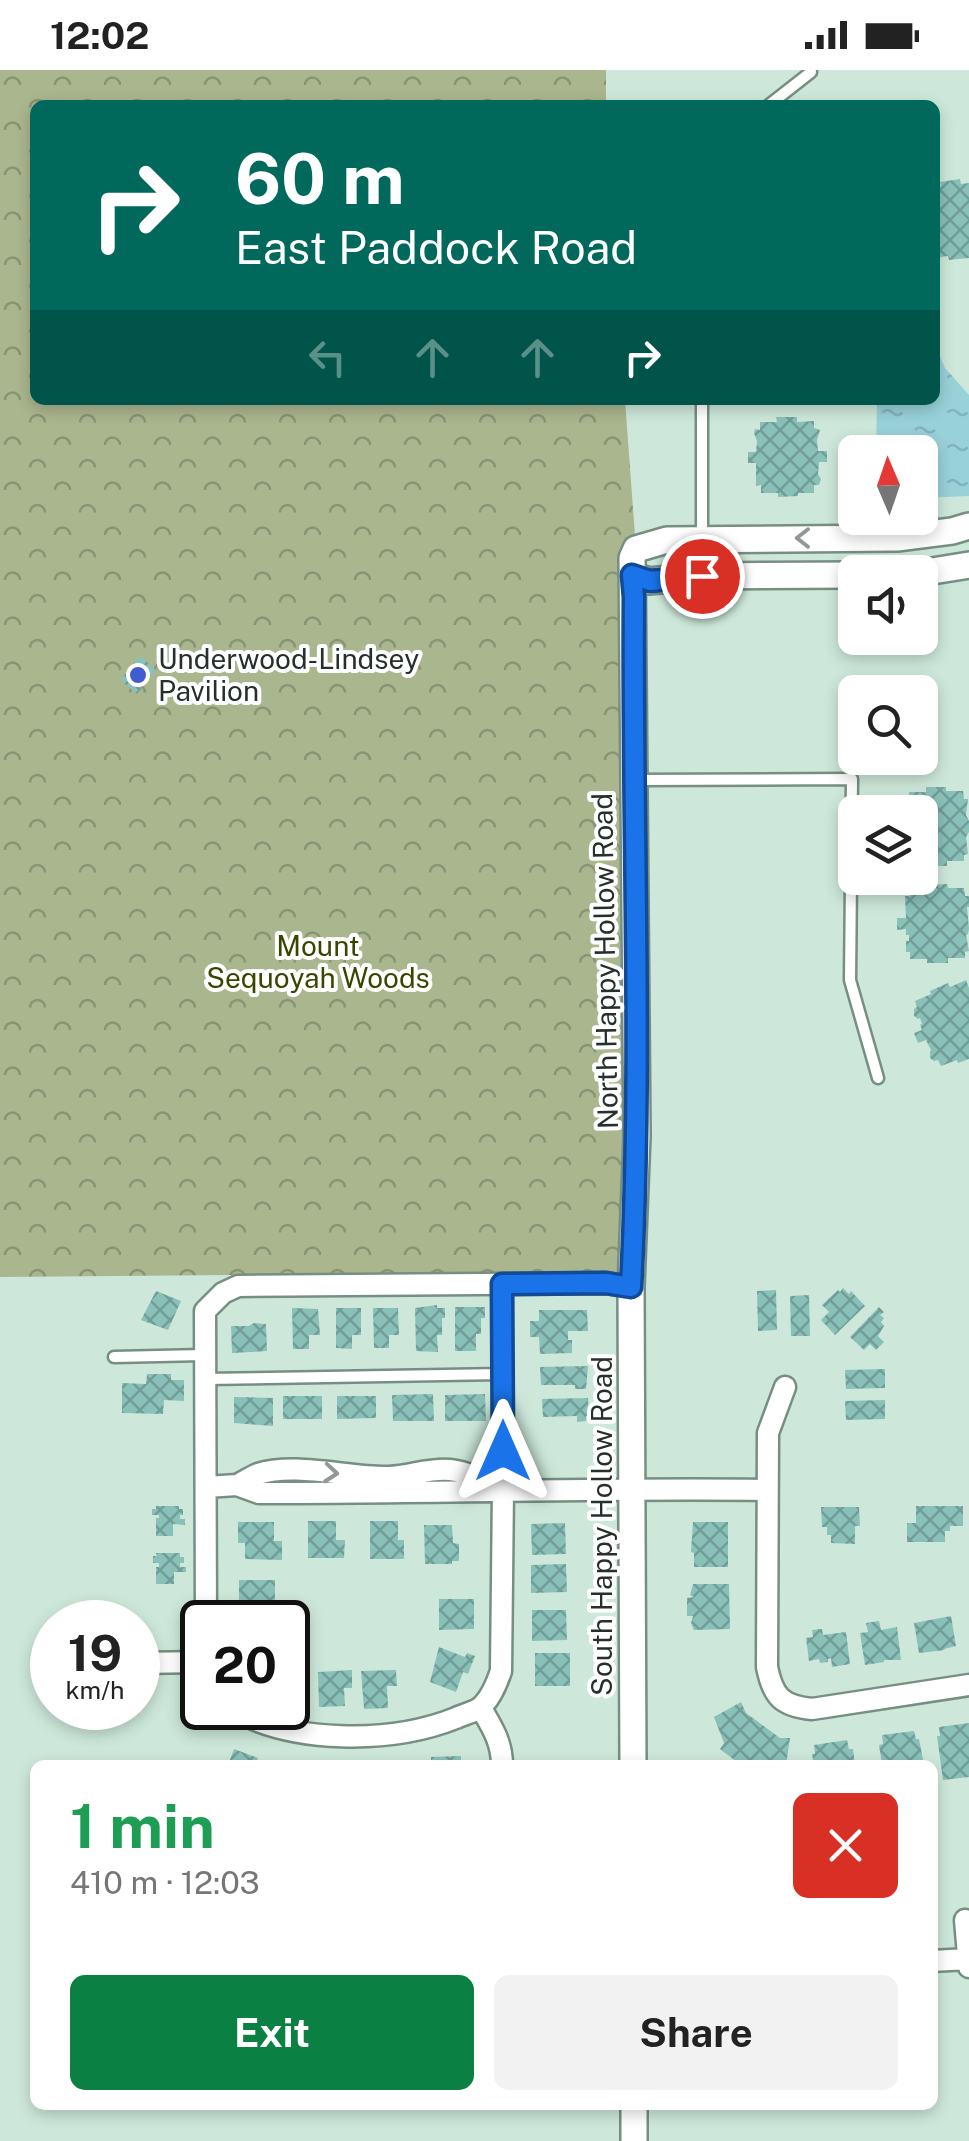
<!DOCTYPE html>
<html lang="en">
<head>
<meta charset="utf-8">
<style>
  :root { --surface:#fff; --page:#f2f2f2; --text:#222; --muted:#767676; --accent:#0b8043 }
  body { margin:0; font-family:"Public Sans",sans-serif; background:var(--page); color:var(--text); height:100vh; display:flex; flex-direction:column; font-size:38px; white-space:nowrap }
  * { box-sizing:border-box; margin:0 }
  p { font-size:32px; color:var(--muted) }
  .icon { flex:none; width:55px; height:55px; fill:none; stroke:currentColor; stroke-width:2; stroke-linecap:round; stroke-linejoin:round }
  .map { position:relative; flex:1; overflow:hidden }
  .panel { position:absolute; left:30px; top:1690px; width:908px; height:350px; display:flex; flex-direction:column; background:var(--surface); border-radius:15px; box-shadow:0 5px 15px #0003 }
  .panel>* { flex:none }
  .hud { position:absolute; left:30px; top:30px; width:910px; height:305px; border-radius:15px; box-shadow:0 5px 15px #0003; background:#00695c; color:#fff; overflow:hidden }
  .needle { width:65px; rotate:358deg }
  .fabs { position:absolute; left:838px; top:365px; display:grid; gap:20px }
  .fabs a { display:grid; place-items:center; width:100px; height:100px; border-radius:15px; background:var(--surface); box-shadow:0 5px 15px #0003; font-size:50px }
  .speed { position:absolute; left:30px; top:1530px; display:flex; gap:20px; font-size:50px; font-weight:700; text-align:center }
  .speed>* { display:grid; place-content:center; width:130px; height:130px; border-radius:50%; background:var(--surface); box-shadow:0 5px 15px #0003; line-height:1 }
  .speed small { font-size:25px; font-weight:400 }
  .speed .limit { border:5px solid #111; border-radius:15px; background:#fff; color:#111 }
  .pin { position:absolute; display:grid; place-items:center; width:85px; height:85px; color:#fff; margin:-42px; border:5px solid #fff; border-radius:50%; box-shadow:0 2px 10px #0007 }
  .me { position:absolute; width:110px; margin:-55px; rotate:0deg; stroke-linejoin:round; filter:drop-shadow(0 0 8px #0008) }
  .turn { display:flex; align-items:center; gap:35px; height:210px; padding:0 40px; font-size:45px }
  .turn .icon { width:130px; height:130px; stroke-width:2.5 }
  .turn b { display:block; font-size:70px; line-height:85px }
  .lanes { display:flex; align-items:center; height:95px; padding:0 40px; background:#0003; justify-content:center; gap:50px; direction:ltr }
  .lanes .off { opacity:.35 }
  .round { display:grid; place-items:center; flex:none; width:105px; height:105px; border-radius:15px; background:var(--page) }
  .overview { display:flex; align-items:center; justify-content:space-between; height:170px; padding:0 40px }
  h1 { font-size:60px; font-weight:700; line-height:75px; color:#1e9e55 }
  .cta { display:flex; gap:20px; margin-top:auto; padding:20px 40px }
  .cta a { flex:1; height:115px; border-radius:15px; background:var(--accent); color:#fff; font-size:40px; font-weight:700; line-height:115px; text-align:center }
  .cta a+a { background:var(--page); color:var(--text) }
  .status { display:flex; justify-content:space-between; align-items:center; height:70px; padding:0 50px; background:var(--surface); direction:ltr }
  .status svg { height:28px; fill:currentColor }
  .map>svg:first-child { display:block }
  .park { fill:url(#park-crowns) }
  .water { fill:url(#water-ripples) }
  .building { fill:url(#building-cross-hatch) }
  .lines { fill:none; stroke-linecap:round; stroke-linejoin:round }
  .service-casing { stroke:#778f83; stroke-width:15 }
  .minor-casing { stroke:#778f83; stroke-width:25 }
  .tertiary-casing { stroke:#778f83; stroke-width:30 }
  .service { stroke:#fff; stroke-width:10 }
  .minor { stroke:#fff; stroke-width:20 }
  .tertiary { stroke:#fff; stroke-width:25 }
  .oneway { stroke:#929895 }
  .route-casing { stroke:#114b97; stroke-width:25 }
  .route { stroke:#1a73e8; stroke-width:18 }
  .poi-dot { fill:#405cce; stroke:#fff; stroke-width:4 }
  .labels { text-anchor:middle; stroke-width:8; stroke-linejoin:round; paint-order:stroke }
  .poi-label { font-size:28px; fill:#26302b; stroke:#fff; text-anchor:start }
  .park-label { font-size:28px; fill:#394600; stroke:#fff }
  .street-label { font-size:28px; fill:#26302b; stroke:#fff }
</style>
</head>
<body>
<div class="status"><b>12:02</b><svg viewBox="0 0 49 12"><path d="M0 12V9h3v3zM5 12V6h3v6zM10 12V3h3v9zM15 12V0h3v12zM26 1h20v11H26zM47 4h2v5h-2z"/></svg></div>
<div class="map">
<svg width="969" height="2071" viewBox="0 0 969 2071">
  <defs>
    <pattern id="park-crowns" width="20" height="18" patternUnits="userSpaceOnUse" patternTransform="scale(2.5)"><rect width="20" height="18" fill="#aab68e"/><path d="M2 6a3 3 0 1 1 6 0M12 15a3 3 0 1 1 6 0" fill="none" stroke="#8a9474"/></pattern>
    <pattern id="water-ripples" width="26" height="14" patternUnits="userSpaceOnUse" patternTransform="scale(2.5)"><rect width="26" height="14" fill="#99d1d9"/><path d="M2 4q2-2 4 0t4 0M15 11q2-2 4 0t4 0" fill="none" stroke="#84b4ba"/></pattern>
    <pattern id="building-cross-hatch" width="8" height="8" patternUnits="userSpaceOnUse" patternTransform="scale(2.5)"><rect width="8" height="8" fill="#89c1b9"/><path d="M0 0l8 8M0 8l8-8" fill="none" stroke="#709d97"/></pattern>
  </defs>
  <rect width="100%" height="100%" fill="#cde8da"/>
  <path class="park" d="M0 0H606V35H35V330H625L636 479 631 1217 238 1216 231 1205 0 1207Z"/>
  <path class="water" d="M935 275 945 298 969 325V426L920 428V382H876L877 330H935Z"/>
  <path class="building" d="M960 109 961 114 969 113V188L949 190 948 186 935 188V116H941L940 112Z
    M776 347H797V352L814 351V358L820 360 817 370 818 381H827V392H819L818 404 821 409 819 415H814V423H798V426L778 427V423H761V415L756 416V393H748V382H756L757 371 754 363 755 359 760 360V352H777Z
    M140 586 156 600 137 624 120 610Z
    M926 717H946V721H963L964 729H968L966 745 969 751V762L966 767 968 784 964 785V791H947V796H926V792H920V742H906L904 729H909V722H926Z
    M947 814 948 818H964L965 826H969V837H967L969 859 968 864 966 865 969 881 965 882V888H948V893H927V889H910V882H906V871H909V865H906V859L897 860V848H906L905 826H910L909 819 927 818 926 815Z
    M966 910 969 918V989L958 993 957 990 941 996 938 990 934 991 930 988V981L931 980 926 970 918 973 914 963 922 960 920 955 922 954 920 948 918 949 914 946V939L917 937 915 931 931 924 930 921 948 913 950 917Z
    M843 1218 849 1224 851 1221 865 1236 835 1265 821 1250 829 1242 822 1235 838 1220 840 1222Z
    M776 1220 777 1260 758 1261 757 1221Z
    M156 1221 181 1231 168 1260 141 1250Z
    M809 1225 810 1266H791L790 1226Z
    M437 1235V1238H445V1248H442V1265H437L438 1282 416 1281 415 1238Z
    M455 1237H485V1248H481V1264H476V1281H455Z
    M879 1237 884 1242 880 1245 884 1248 881 1252 884 1256 878 1266 884 1272 876 1280 870 1274 864 1280 850 1267Z
    M292 1238 318 1239 320 1265H309V1279H293Z
    M336 1238H361V1265H352V1279L336 1278Z
    M373 1238H398L399 1265H389V1278H374Z
    M539 1240H587L588 1261H568V1270H572V1283L540 1284 539 1267H530V1251H539Z
    M254 1253 266 1254 267 1281 232 1283 231 1256H249Z
    M588 1296 586 1319H575V1315H541L540 1297Z
    M885 1299V1318L846 1319 845 1300Z
    M147 1304H171V1310H184V1331L164 1330 163 1344 122 1343V1313L146 1314Z
    M433 1324 434 1351H393L392 1325Z
    M485 1324 486 1351H445V1325Z
    M283 1326H322V1349H283Z
    M337 1326H376V1348L337 1349Z
    M234 1327 273 1328V1356L234 1353Z
    M588 1328 589 1346H586V1351L577 1352V1346L543 1347 542 1329Z
    M885 1330V1349L846 1350 845 1331Z
    M156 1436H179V1439H183V1445H180V1449H185V1455L173 1454V1466H156V1448H159V1445H152V1439H156Z
    M916 1436H963V1456H950V1461H945V1472H907V1453H916Z
    M821 1437H859L860 1456H855V1474L831 1473V1465H827V1457H822Z
    M308 1451H336V1470H345L344 1488H308Z
    M370 1451H398V1470H404V1489H370Z
    M238 1452H274V1471H282V1490L245 1489V1473H238Z
    M693 1452H728V1497H694V1483L691 1482Z
    M565 1453 566 1484 532 1485 531 1454Z
    M424 1455H452L453 1473 459 1474V1491H452V1494H425Z
    M156 1483H180V1487H184V1493H180V1497H186V1502H174V1514H156V1497H159V1493H153V1486H157Z
    M566 1494 567 1522 531 1523V1495Z
    M239 1510H275V1541H239Z
    M693 1514H729L730 1559 694 1560 691 1553 693 1546H687V1528L694 1527 690 1525Z
    M439 1529H474V1559L439 1560Z
    M532 1540H566L567 1570 532 1571Z
    M951 1546 956 1576 944 1579 945 1580 919 1583 914 1553Z
    M879 1551 881 1560 897 1557 901 1590H884V1592L865 1595 860 1563 868 1562 866 1553Z
    M822 1559 823 1565 846 1562 850 1594 832 1597 831 1588 828 1589V1592L820 1593 819 1589 809 1591 806 1568 813 1567 812 1560Z
    M439 1577 465 1587 467 1583 475 1586 468 1604 463 1602 456 1622 430 1612Z
    M535 1583H570V1616H535Z
    M352 1600V1618H344L345 1636 319 1637 318 1602Z
    M396 1600 397 1616H387L388 1638 364 1639 361 1601Z
    M741 1632 746 1643 780 1668H790L786 1695H741L720 1679 724 1673 714 1647Z
    M969 1653V1707L943 1710 937 1666H940L939 1657Z
    M914 1661 916 1669H919L924 1695H882L879 1675 883 1674 882 1665Z
    M847 1670 849 1679H853L855 1695H814L812 1684H815L814 1675Z
    M234 1679 258 1688 256 1695H228Z
    M461 1686V1695H431V1687Z"/>
  <g class="lines">
    <defs>
      <path id="service" d="M769 35 811 2
        M702 505V330
        M634 710 852 709 850 910 878 1008
        M502 1214 503 1418
        M114 1287 203 1285
        M205 1309 502 1304"/>
      <path id="minor" d="M785 1317 768 1363 767 1597C773 1627 782 1636 812 1639L969 1615
        M237 1415C243 1412 251 1407 258 1404 295 1392 349 1408 389 1407 410 1406 430 1398 450 1400 468 1402 485 1411 501 1419
        M206 1417 237 1415 259 1423C428 1423 597 1418 767 1420
        M206 1552 205 1241 223 1223 238 1216 606 1213 631 1217
        M138 1593 202 1592
        M231 1638C291 1674 391 1674 456 1648 464 1644 477 1642 483 1635 492 1626 497 1613 501 1601L503 1419
        M481 1638C492 1657 502 1672 502 1695
        M965 1850 969 1897
        M932 1891 968 1889"/>
      <path id="tertiary" d="M920 503 969 495
        M632 505 649 511 702 506 855 505
        M633 1695 631 1217 637 1066 632 488 636 479 667 470 897 468 952 461 969 456
        M634 2035V2071"/>
    </defs>
    <use href="#service" class="service-casing"/>
    <use href="#minor" class="minor-casing"/>
    <use href="#tertiary" class="tertiary-casing"/>
    <use href="#service" class="service"/>
    <use href="#minor" class="minor"/>
    <use href="#tertiary" class="tertiary"/>
  </g>
  <defs><path id="oneway-chevron" d="M-2-3.5L2.5 0L-2 3.5" fill="none" stroke-width="1.6" stroke-linecap="round" stroke-linejoin="round" transform="scale(2.5)"/></defs>
  <g class="oneway">
    <use href="#oneway-chevron" transform="translate(803 468) rotate(180)"/>
    <use href="#oneway-chevron" transform="translate(331 1403) rotate(5)"/>
  </g>
  <g class="lines">
    <defs>
      <path id="route" d="M503 1381 502 1214 606 1213 631 1217C643 987 632 757 634 527L632 505 650 511 702 506"/>
    </defs>
    <use href="#route" class="route-casing"/>
    <use href="#route" class="route"/>
  </g>
  <circle class="poi-dot" cx="138" cy="605" r="10"/>
  <g class="labels">
    <g class="poi-label">
      <text x="158" y="599">Underwood-Lindsey<tspan x="158" dy="32">Pavilion</tspan></text>
    </g>
    <g class="park-label">
      <text x="318" y="886">Mount<tspan x="318" dy="32">Sequoyah Woods</tspan></text>
    </g>
    <g class="street-label">
      <text transform="translate(605 891) rotate(-91)" y="10">North Happy Hollow Road</text>
      <text transform="translate(602 1456) rotate(-90)" y="10">South Happy Hollow Road</text>
    </g>
  </g>
</svg>
<div class="fabs">
<a><svg class="needle" viewBox="-14 -14 28 28"><path d="M0-13l5 13h-10z" fill="#e53935"/><path d="M0 13l5-13h-10z" fill="#767676"/></svg></a>
<a><svg class="icon" aria-label="sound" viewBox="0 0 24 24"><path d="M4 9h4l5-4v14l-5-4H4zM17 9q2 3 0 6"/></svg></a>
<a><svg class="icon" aria-label="search" viewBox="0 0 24 24"><circle cx="10" cy="10" r="6"/><path d="M15 15l6 6"/></svg></a>
<a><svg class="icon" aria-label="layers" viewBox="0 0 24 24"><path d="M12 4l9 5-9 5-9-5zM3 14l9 5 9-5"/></svg></a>
</div>
<div class="speed"><div>19<small>km/h</small></div><div class="limit">20</div></div>
<div class="pin" style="left:702px;top:506px;background:#d93025"><svg class="icon" aria-label="arrive" viewBox="0 0 24 24"><path d="M6 21V4h12l-3 4 3 4H6"/></svg></div>
<svg class="me" style="left:503px;top:1381px" viewBox="-20 -20 40 40"><path d="M0-17L14 15 0 8-14 15z" fill="#1a73e8" stroke="#fff" stroke-width="4"/></svg>
<div class="hud">
<div class="turn"><svg class="icon" aria-label="right" viewBox="0 0 24 24"><path d="M7 20v-9h11M14 6l5 5-5 5"/></svg><div><b>60 m</b>East Paddock Road</div></div>
<div class="lanes"><svg class="icon off" aria-label="left" viewBox="0 0 24 24"><path d="M17 20v-9H6M10 6l-5 5 5 5"/></svg><svg class="icon off" aria-label="ahead" viewBox="0 0 24 24"><path d="M12 20V5M6 11l6-6 6 6"/></svg><svg class="icon off" aria-label="ahead" viewBox="0 0 24 24"><path d="M12 20V5M6 11l6-6 6 6"/></svg><svg class="icon" aria-label="right" viewBox="0 0 24 24"><path d="M7 20v-9h11M14 6l5 5-5 5"/></svg></div>
</div>
<section class="panel">
<div class="overview"><div><h1>1 min</h1><p>410 m · 12:03</p></div><a class="round" style="background:#d93025;color:#fff"><svg class="icon" aria-label="close" viewBox="0 0 24 24"><path d="M6 6l12 12M18 6L6 18"/></svg></a></div>
<div class="cta"><a>Exit</a><a>Share</a></div>
</section>
</div>
</body>
</html>
